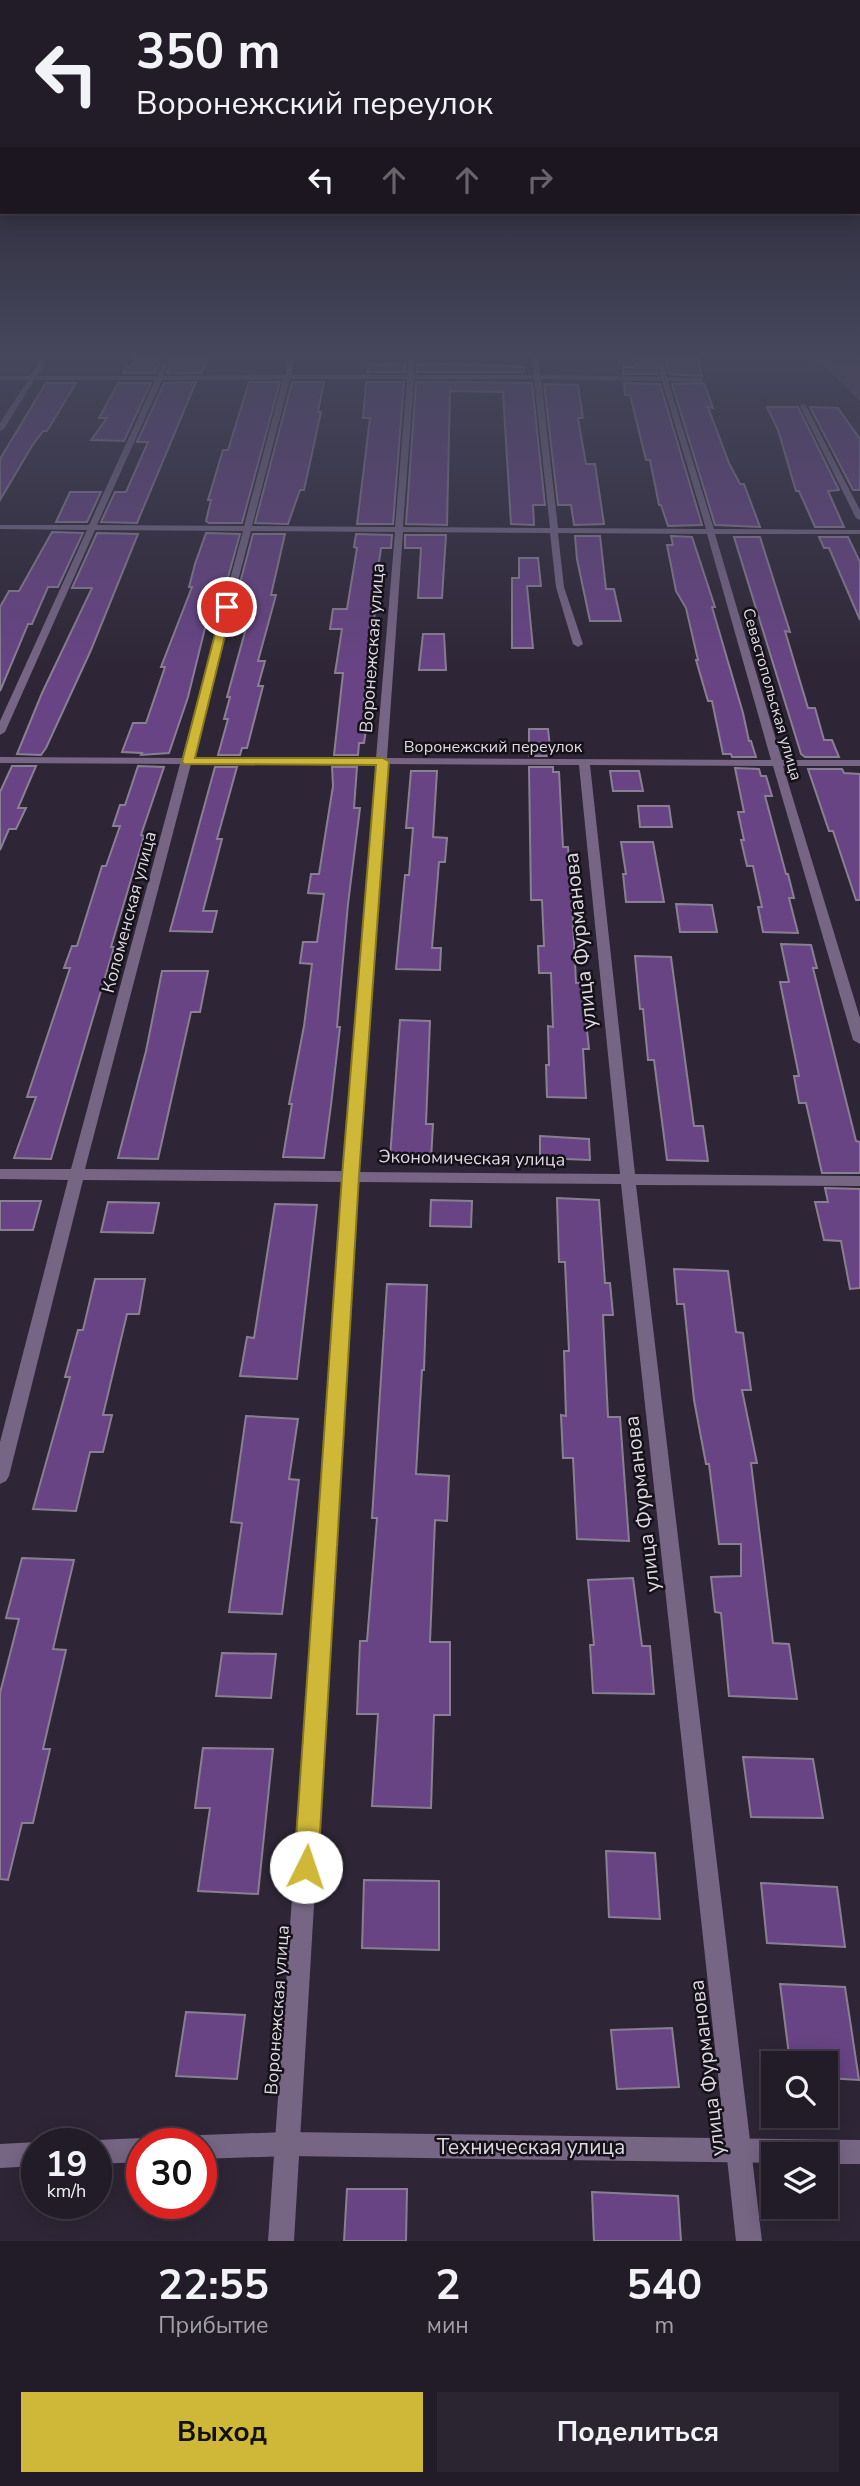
<!DOCTYPE html>
<html lang="ru">
<head>
<meta charset="utf-8">
<style>
  :root { --surface:#221c28; --page:#2a2530; --text:#f1f3f6; --muted:#a2a1a8; --line:#3f3a45; --accent:#cfb837 }
  body { margin:0; font-family:"Nunito Sans",sans-serif; background:var(--page); color:var(--text); height:100vh; display:flex; flex-direction:column; font-size:26px; white-space:nowrap }
  * { box-sizing:border-box; margin:0 }
  p { font-size:23px; color:var(--muted) }
  .icon { flex:none; width:38px; height:38px; fill:none; stroke:currentColor; stroke-width:2; stroke-linecap:round; stroke-linejoin:round }
  .map { position:relative; height:2241px; overflow:hidden }
  .sheet { display:flex; flex-direction:column; background:var(--surface); flex:1 }
  .sheet>* { flex:none }
  .top-card { position:absolute; left:0px; top:0px; width:861px; height:214px; box-shadow:0 4px 18px #0003,0 0 0 2px var(--line); background:#221c28; color:var(--text); overflow:hidden }
  .tools { position:absolute; left:761px; top:2051px; display:grid; gap:14px }
  .tools a { display:grid; place-items:center; width:77px; height:77px; border-radius:0px; background:var(--surface); box-shadow:0 4px 18px #0003,0 0 0 2px var(--line); font-size:35px }
  .speed { position:absolute; left:21px; top:2128px; display:flex; gap:14px; font-size:35px; font-weight:700; text-align:center }
  .speed>* { display:grid; place-content:center; width:91px; height:91px; border-radius:50%; background:var(--surface); box-shadow:0 4px 18px #0003,0 0 0 2px var(--line); line-height:1 }
  .speed small { font-size:18px; font-weight:400 }
  .speed .limit { border:10px solid #d22; background:#fff; color:#111 }
  .pin { position:absolute; display:grid; place-items:center; width:60px; height:60px; color:#fff; margin:-30px; border:4px solid #fff; border-radius:50%; box-shadow:0 2px 7px #0007 }
  .me { position:absolute; width:77px; margin:-38px; rotate:4deg; stroke-linejoin:round; filter:drop-shadow(0 0 5px #0008) }
  .turn { display:flex; align-items:center; gap:24px; height:147px; padding:0 21px; font-size:32px }
  .turn .icon { width:91px; height:91px; stroke-width:2.5 }
  .turn b { display:block; font-size:49px; line-height:60px }
  .lanes { display:flex; align-items:center; height:66px; padding:0 21px; background:#0003; justify-content:center; gap:35px; direction:ltr }
  .lanes .off { opacity:.35 }
  .eta { display:flex; justify-content:space-evenly; align-items:center; height:119px; text-align:center }
  .eta b { font-size:42px; font-weight:700; line-height:49px }
  .button { display:flex; gap:14px; margin-top:auto; padding:14px 21px }
  .button a { flex:1; height:80px; border-radius:0px; background:var(--accent); color:#111; font-size:28px; font-weight:700; line-height:80px; text-align:center }
  .button a+a { background:var(--page); color:var(--text) }
  .map>svg:first-child { display:block }
  .green { fill:#614677 }
  .building { fill:#684484; stroke:#897f92; stroke-width:2 }
  .lines { fill:none; stroke-linecap:round; stroke-linejoin:round }
  .minor { fill:#766684; fill-rule:evenodd }
  .tertiary { fill:#766684; fill-rule:evenodd }
  .route { fill:#cfb837; stroke:#877824; stroke-width:2 }
  .labels { text-anchor:middle; stroke-width:5; stroke-linejoin:round; paint-order:stroke }
  .far-street-label { font-size:16px; fill:#ded9e4; stroke:#151118 }
  .street-label { font-size:18px; fill:#ded9e4; stroke:#151118 }
  .near-street-label { font-size:21px; fill:#ded9e4; stroke:#151118 }
</style>
</head>
<body>
<div class="map">
<svg width="860" height="2241" viewBox="0 0 860 2241">
  <rect width="100%" height="100%" fill="#2e2636"/>
  <path class="green" d="M801 356H860V401L827 368Z"/>
  <path class="building" d="M137 356H163L155 373H123L126 367H131Z
    M174 356H209L201 373H167Z
    M634 356H654L658 374H623L624 367H635Z
    M665 356H698L702 376 669 374Z
    M430 363 510 366 524 367V372H417V365Z
    M369 364 405 365V372H368Z
    M196 382 137 523 101 522 115 492H126L148 442H137L164 383Z
    M249 382H280L242 523H209L206 521 211 500H208L223 450H228Z
    M292 382H324L318 412H321L304 490H300L288 524 255 523Z
    M366 382H404L393 524H357L370 418H363Z
    M416 382 532 383 545 505H533L534 525 511 524 503 392 450 391 447 525 406 524Z
    M46 383H76L47 431H43L32 446 0 500V459Z
    M118 383H151L124 441 91 440 107 418H99Z
    M624 383 660 384 702 525 668 526 661 505H659L650 460H646L630 395H625Z
    M704 383 713 408 708 407 729 463 740 484H744L760 527 715 525 672 384Z
    M544 384 578 385 583 418H578L586 464H595L604 524 574 525 571 505H558Z
    M767 407H798L839 490 828 491 844 527H815L799 491H796L778 430Z
    M810 407 838 408 860 439V490H853Z
    M70 492H101L87 522H56Z
    M52 532 83 533 58 587H48L32 624H28L0 691V607L9 591H19Z
    M97 533 138 534 91 650 46 748 41 755 17 754 42 693 92 588H72Z
    M206 533 240 534 214 628H205L188 697 169 753 141 755 142 753 122 752 133 723H146L165 667H161L192 587H189L195 564Z
    M253 534H285L271 595H276L258 661H265L258 686H263L247 748H242L240 755H218L228 719H224L230 697H227L246 628H228Z
    M356 534 392 535 391 548H381L374 597H377L366 678 364 703H370L364 743H359L358 755H334L343 673H335L342 629H330L333 609H347L357 548 354 547Z
    M405 535H446L442 598H418L421 548H405Z
    M575 536H600L606 589H614L621 621H590L577 559Z
    M671 536 692 537 715 607H712L743 713 749 741H751L756 757H732L731 754H723L712 701H708L696 660H698L686 608 676 591 667 545H673Z
    M734 537H760L790 632 785 631 808 708H815L824 740H832L839 757H805L801 754Z
    M819 537H848L860 562V620L829 548H824Z
    M519 558H538L541 586H527L533 648H512V578H519Z
    M423 634H444L446 670H419Z
    M529 729H548L551 756H529Z
    M12 766H36L18 808H26L16 829H9L0 850V792Z
    M138 766 164 767 141 835 144 836 111 947H114L51 1159 14 1158 36 1097H27L70 968H64L72 946H77L102 866H106L120 826H113L120 805H125Z
    M215 767H237L217 839H222L203 911H217L212 932 170 931Z
    M332 767H357L354 808H360L348 904 337 1027H340L331 1105 324 1158 283 1157 292 1104H289L304 1026 312 964 300 963 303 942H317L324 894 308 893 311 874H319L333 786Z
    M529 767H553V772H559L563 847H568L572 901 576 983H582L589 1049H583L586 1098 547 1097 546 1065H549L548 1026 553 1027 551 973H539L538 946H544L542 900H531Z
    M735 768 759 769 761 776H766L772 796H765L786 874H788L794 898H789L798 933 763 932 758 907H762L753 866H747L741 840H744L738 812H744Z
    M808 769H842L844 773 860 774V900H856L833 831H829Z
    M411 771H437L433 837 447 838 445 862H439L432 948H441L440 970 396 969 405 875H409L413 828H406Z
    M610 771H639L643 791H613Z
    M638 806H669L672 827H640Z
    M621 842H653L664 902H626L623 874H626Z
    M676 904 712 905 717 932H680Z
    M781 944 811 945 817 968H813L856 1141 860 1142V1173H822L806 1103H799L794 1076H799L780 982H789Z
    M635 956 671 957 694 1126H703L708 1161 667 1160 654 1060H648L643 1009H640Z
    M162 971H208L200 1012H191L158 1159 118 1158 146 1051Z
    M400 1020 430 1021 426 1124H433L431 1160 390 1158Z
    M540 1136 589 1139 590 1160 540 1158Z
    M825 1188 860 1189V1288L850 1289 841 1241 824 1240 815 1202H828Z
    M557 1198 599 1200 605 1283H610L613 1315H603L608 1417H620L629 1541 577 1539 573 1458H563L561 1415 566 1416 564 1351H569L565 1262H559Z
    M431 1200 472 1201 471 1227 430 1226Z
    M0 1201H41L33 1230H0Z
    M108 1202 159 1203 153 1233 101 1232Z
    M275 1204 317 1205 297 1379 240 1376 247 1337 254 1338Z
    M674 1269 728 1271 736 1332 743 1333 751 1390H742L757 1463H751L773 1643 789 1644 797 1699 729 1696 721 1613 715 1612 711 1577 741 1576V1544H719L709 1464H706L694 1400 684 1304H677Z
    M95 1279H145L139 1314H127L103 1415H112L103 1452H90L76 1511 33 1509 70 1377H65L78 1330H83Z
    M387 1284 427 1285 424 1370H422L416 1474 449 1476 447 1521 435 1520 430 1642H450V1715H434L431 1808 372 1806 378 1714H357L360 1641H367L377 1518H372Z
    M246 1416 298 1419 289 1479 299 1480 282 1614 229 1612 242 1523 231 1522Z
    M22 1558 74 1560 53 1649 66 1650 43 1749H50L33 1823H22L8 1880 0 1879V1693L19 1619 6 1618Z
    M633 1578 642 1646H650L654 1694 593 1693 590 1645H594L588 1580Z
    M222 1653 276 1654 271 1698 216 1696Z
    M203 1748 273 1749 258 1894 198 1891 210 1808H195Z
    M743 1757 813 1759 823 1818 751 1817Z
    M606 1851 655 1853 660 1919 609 1917Z
    M364 1880 439 1881V1950L362 1948Z
    M761 1883 837 1887 845 1947 767 1943Z
    M780 1984 845 1987 859 2080 826 2078V2063H790Z
    M186 2012 245 2015 237 2079 176 2076Z
    M672 2028 679 2087 617 2089 611 2030Z
    M347 2189H407L406 2241H344Z
    M592 2192 678 2196 681 2241H594Z"/>
  <g class="lines">
    <path class="minor" d="M43 356H49L37 376H157L166 356H172L163 376 285 375 290 356H296L291 375H407L409 356H415L414 375H534L532 356H538L540 375 661 377 656 356H662L667 377 701 378 704 380 701 382 668 381 714 529 860 530V534H715L782 760H860V766H783L860 1018V1044L853 1040 773 766 590 765 635 1174 860 1176V1186L636 1185 762 2241H736L621 1184 357 1182 294 2241H268L342 1182 83 1180 9 1476 6 1481 0 1484V1442L68 1180 0 1179V1169H71L180 764 0 763V757L182 758 243 531 95 530 5 732 0 735V721L87 530 0 529V525H89L155 380H34L4 429 0 431V423L28 380H0V376H30ZM283 379 244 526 97 525 162 380ZM290 379H407L395 527 252 526ZM414 379H534L550 528 403 527ZM541 379 662 381 706 529 558 528ZM251 531 395 532 376 758H192ZM403 532 550 533 556 587 573 644 578 647 583 644 564 587 558 533 707 534 771 760 387 758ZM191 764H376L343 1171 85 1169ZM386 764 579 765 620 1174 358 1172Z
      M803 404 806 406 860 510V520L856 518 800 406Z"/>
    <path class="tertiary" d="M288 2132 860 2140V2164H826V2154H774V2163L288 2156 201 2159V2144H190L192 2138 201 2135Z
      M142 2138 151 2144H142V2162L96 2164V2144H87L96 2140Z
      M37 2142 41 2144H37V2166L0 2168V2144Z"/>
  </g>
  <linearGradient id="sky" x2="0" y2="1"><stop stop-color="#19151e"/><stop offset="0.53" stop-color="#46475d"/><stop offset="1" stop-color="#46475d" stop-opacity="0"/></linearGradient>
  <rect width="860" height="670" fill="url(#sky)"/>
  <path class="route" d="M227 604 232 607 195 758H383L389 761 359 1176 318 1867 314 1876 306 1879 297 1876 294 1867 342 1176 376 765 184 764 182 762 222 607Z"/>
  <g class="labels">
    <g class="far-street-label">
      <text transform="translate(773 694) rotate(74)" y="6">Севастопольская улица</text>
      <text x="493" y="752">Воронежский переулок</text>
    </g>
    <g class="street-label">
      <text transform="translate(372 648) rotate(-86)" y="6">Воронежская улица</text>
      <text transform="translate(129 912) rotate(-75)" y="6">Коломенская улица</text>
      <text transform="translate(472 1158) rotate(1)" y="6">Экономическая улица</text>
      <text transform="translate(277 2010) rotate(-86)" y="6">Воронежская улица</text>
    </g>
    <g class="near-street-label">
      <text transform="translate(580 941) rotate(-96)" y="7">улица Фурманова</text>
      <text transform="translate(642 1504) rotate(-97)" y="7">улица Фурманова</text>
      <text transform="translate(707 2068) rotate(-97)" y="7">улица Фурманова</text>
      <text x="531" y="2154">Техническая улица</text>
    </g>
  </g>
</svg>
<div class="tools">
<a><svg class="icon" aria-label="search" viewBox="0 0 24 24"><circle cx="10" cy="10" r="6"/><path d="M15 15l6 6"/></svg></a>
<a><svg class="icon" aria-label="layers" viewBox="0 0 24 24"><path d="M12 4l9 5-9 5-9-5zM3 14l9 5 9-5"/></svg></a>
</div>
<div class="speed"><div>19<small>km/h</small></div><div class="limit">30</div></div>
<div class="pin" style="left:227px;top:607px;background:#d93025"><svg class="icon" aria-label="arrive" viewBox="0 0 24 24"><path d="M6 21V4h12l-3 4 3 4H6"/></svg></div>
<svg class="me" style="left:306px;top:1867px" viewBox="-20 -20 40 40"><circle r="19" fill="#fff"/><path d="M0-13L10 11 0 6-10 11z" fill="#cfb837"/></svg>
<div class="top-card">
<div class="turn"><svg class="icon" aria-label="left" viewBox="0 0 24 24"><path d="M17 20v-9H6M10 6l-5 5 5 5"/></svg><div><b>350 m</b>Воронежский переулок</div></div>
<div class="lanes"><svg class="icon" aria-label="left" viewBox="0 0 24 24"><path d="M17 20v-9H6M10 6l-5 5 5 5"/></svg><svg class="icon off" aria-label="ahead" viewBox="0 0 24 24"><path d="M12 20V5M6 11l6-6 6 6"/></svg><svg class="icon off" aria-label="ahead" viewBox="0 0 24 24"><path d="M12 20V5M6 11l6-6 6 6"/></svg><svg class="icon off" aria-label="right" viewBox="0 0 24 24"><path d="M7 20v-9h11M14 6l5 5-5 5"/></svg></div>
</div>
</div>
<section class="sheet">
<div class="eta">
<div><b>22:55</b><p>Прибытие</p></div>
<div><b>2</b><p>мин</p></div>
<div><b>540</b><p>m</p></div>
</div>
<div class="button"><a>Выход</a><a>Поделиться</a></div>
</section>
</body>
</html>
